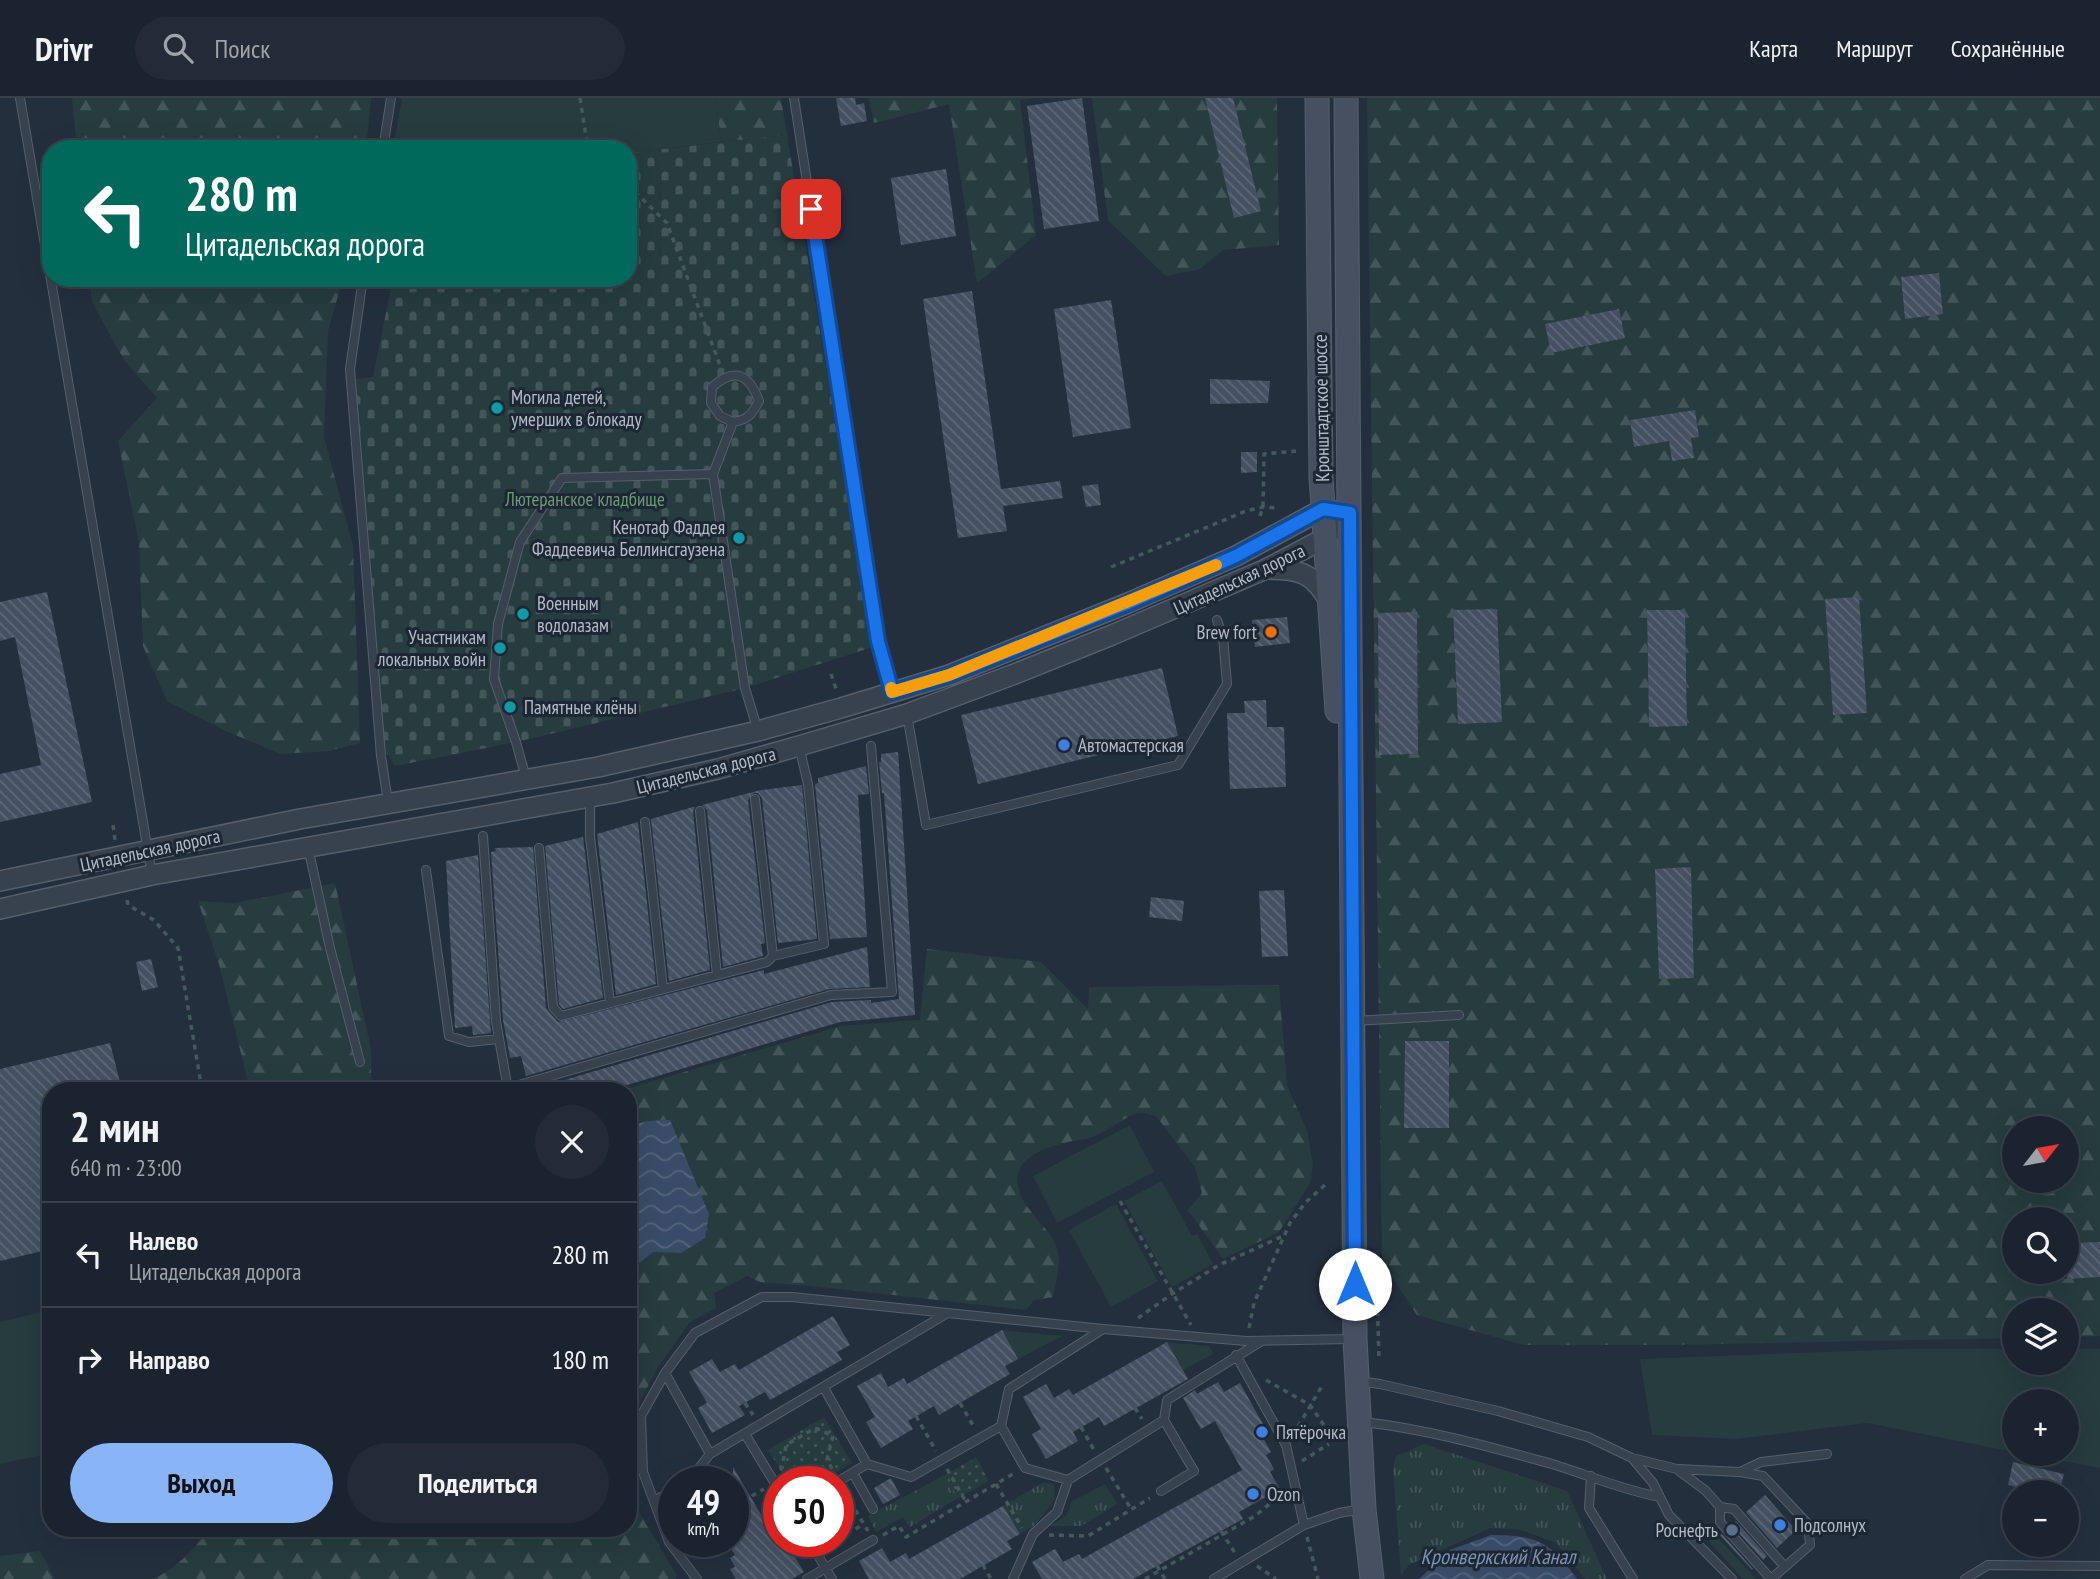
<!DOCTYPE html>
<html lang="ru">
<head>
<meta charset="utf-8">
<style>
  :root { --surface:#1b232e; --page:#242b36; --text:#f1f3f6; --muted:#a0a4aa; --line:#39404a; --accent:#8ab4f8 }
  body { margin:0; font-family:"PT Sans Narrow",sans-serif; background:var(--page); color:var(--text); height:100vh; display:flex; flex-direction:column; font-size:26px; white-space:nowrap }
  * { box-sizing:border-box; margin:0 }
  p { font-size:23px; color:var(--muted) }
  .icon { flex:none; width:38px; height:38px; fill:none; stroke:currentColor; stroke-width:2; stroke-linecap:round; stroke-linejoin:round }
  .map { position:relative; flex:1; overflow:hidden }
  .details { position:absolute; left:42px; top:984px; width:595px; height:455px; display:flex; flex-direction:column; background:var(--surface); border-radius:28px; box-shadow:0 7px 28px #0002,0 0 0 2px var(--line) }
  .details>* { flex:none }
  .hud { position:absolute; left:42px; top:42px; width:595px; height:147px; border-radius:28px; box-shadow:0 7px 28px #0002,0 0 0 2px var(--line); background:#00695c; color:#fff; overflow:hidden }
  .needle { width:46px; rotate:59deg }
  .buttons { position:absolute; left:2002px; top:1018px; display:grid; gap:14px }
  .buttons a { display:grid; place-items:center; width:77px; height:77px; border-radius:50%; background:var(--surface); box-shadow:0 7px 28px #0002,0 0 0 2px var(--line); font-size:35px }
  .speed { position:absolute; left:658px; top:1368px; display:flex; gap:14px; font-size:35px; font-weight:700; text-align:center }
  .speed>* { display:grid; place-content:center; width:91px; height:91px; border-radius:50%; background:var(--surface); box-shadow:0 7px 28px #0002,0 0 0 2px var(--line); line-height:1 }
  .speed small { font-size:18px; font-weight:400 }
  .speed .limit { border:10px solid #d22; background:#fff; color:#111 }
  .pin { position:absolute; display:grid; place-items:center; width:60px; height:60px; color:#fff; margin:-30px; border-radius:14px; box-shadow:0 4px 10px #0006 }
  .me { position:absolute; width:77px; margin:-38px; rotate:0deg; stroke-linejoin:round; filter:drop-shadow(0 0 5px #0008) }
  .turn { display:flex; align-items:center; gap:24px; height:147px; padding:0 28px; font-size:32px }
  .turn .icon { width:91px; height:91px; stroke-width:2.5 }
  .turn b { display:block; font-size:49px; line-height:60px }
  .round { display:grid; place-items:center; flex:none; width:74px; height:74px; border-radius:37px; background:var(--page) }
  .headline { display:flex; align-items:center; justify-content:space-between; height:119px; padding:0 28px }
  h1 { font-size:42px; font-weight:800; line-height:52px }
  .cta { display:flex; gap:14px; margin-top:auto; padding:14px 28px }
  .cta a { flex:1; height:80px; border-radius:42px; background:var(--accent); color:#111; font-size:28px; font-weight:800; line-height:80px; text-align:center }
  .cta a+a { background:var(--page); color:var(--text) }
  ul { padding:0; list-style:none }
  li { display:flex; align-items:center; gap:21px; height:105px; padding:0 28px; border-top:2px solid var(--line) }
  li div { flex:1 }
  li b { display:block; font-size:26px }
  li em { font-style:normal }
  header { display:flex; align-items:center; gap:42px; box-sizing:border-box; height:98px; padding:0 35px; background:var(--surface); border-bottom:2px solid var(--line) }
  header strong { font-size:33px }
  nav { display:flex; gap:38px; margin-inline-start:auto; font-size:24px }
  .search { width:490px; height:63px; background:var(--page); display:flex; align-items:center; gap:18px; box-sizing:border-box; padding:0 24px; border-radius:38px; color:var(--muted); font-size:26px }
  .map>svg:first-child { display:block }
  .grass { fill:url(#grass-tufts) }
  .forest { fill:url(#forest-firs); fill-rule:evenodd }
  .cemetery { fill:url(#cemetery-stones) }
  .park { fill:url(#park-dots) }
  .garden { fill:#263c3f }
  .water { fill:url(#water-waves) }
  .building { fill:url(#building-back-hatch) }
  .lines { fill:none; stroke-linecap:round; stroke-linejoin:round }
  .service-casing { stroke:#565f6c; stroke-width:10 }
  .tertiary-casing { stroke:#565f6c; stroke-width:22 }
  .secondary-casing { stroke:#565f6c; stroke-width:25 }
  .path { stroke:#44595c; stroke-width:3.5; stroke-dasharray:5 5; stroke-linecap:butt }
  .service { stroke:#38414e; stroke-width:8 }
  .tertiary { stroke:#38414e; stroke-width:19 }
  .secondary { stroke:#465061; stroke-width:23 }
  .route-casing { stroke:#114b97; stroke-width:18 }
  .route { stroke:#1a73e8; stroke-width:12 }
  .slow { stroke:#f59e0b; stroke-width:12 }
  .culture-dot { fill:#0f9aa8; stroke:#1d2633; stroke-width:2.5 }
  .food-dot { fill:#e8710a; stroke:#1d2633; stroke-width:2.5 }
  .shop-dot { fill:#3f7fe0; stroke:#1d2633; stroke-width:2.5 }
  .service-dot { fill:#5c6f8a; stroke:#1d2633; stroke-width:2.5 }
  .labels { text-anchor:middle; stroke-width:6; stroke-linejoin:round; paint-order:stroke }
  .poi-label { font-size:19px; fill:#b4bcc9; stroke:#1d2633; text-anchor:start }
  .street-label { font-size:19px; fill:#b4bcc9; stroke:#1d2633 }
  .park-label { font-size:19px; fill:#6b9a76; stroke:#1d2633 }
  .water-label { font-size:21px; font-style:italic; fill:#7c92b1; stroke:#1d2633 }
</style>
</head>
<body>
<header>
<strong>Drivr</strong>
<div class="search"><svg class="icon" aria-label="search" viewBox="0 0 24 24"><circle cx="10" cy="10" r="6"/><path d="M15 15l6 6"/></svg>Поиск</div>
<nav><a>Карта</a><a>Маршрут</a><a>Сохранённые</a></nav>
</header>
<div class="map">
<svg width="2100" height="1481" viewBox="0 0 2100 1481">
  <defs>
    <pattern id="grass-tufts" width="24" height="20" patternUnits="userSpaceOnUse" patternTransform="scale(1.75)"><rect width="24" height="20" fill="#263c3f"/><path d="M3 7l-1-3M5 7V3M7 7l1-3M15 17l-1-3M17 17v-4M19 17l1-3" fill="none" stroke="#435659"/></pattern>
    <pattern id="forest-firs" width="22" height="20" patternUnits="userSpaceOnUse" patternTransform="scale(1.75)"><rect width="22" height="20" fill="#263c3f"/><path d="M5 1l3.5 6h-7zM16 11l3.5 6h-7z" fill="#435659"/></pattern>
    <pattern id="cemetery-stones" width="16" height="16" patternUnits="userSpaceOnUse" patternTransform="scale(1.75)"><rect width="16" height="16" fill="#263c3f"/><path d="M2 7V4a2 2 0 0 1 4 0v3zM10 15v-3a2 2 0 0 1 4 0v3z" fill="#435659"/></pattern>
    <pattern id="park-dots" width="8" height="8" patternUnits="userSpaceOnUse" patternTransform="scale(1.75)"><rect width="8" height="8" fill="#263c3f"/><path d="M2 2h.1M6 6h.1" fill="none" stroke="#435659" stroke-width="1.8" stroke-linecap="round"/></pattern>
    <pattern id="water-waves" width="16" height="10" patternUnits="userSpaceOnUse" patternTransform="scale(1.75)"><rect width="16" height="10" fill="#394c67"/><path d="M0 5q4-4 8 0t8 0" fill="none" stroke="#53647b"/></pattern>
    <pattern id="building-back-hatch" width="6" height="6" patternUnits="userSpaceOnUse" patternTransform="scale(1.75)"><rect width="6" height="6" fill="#455162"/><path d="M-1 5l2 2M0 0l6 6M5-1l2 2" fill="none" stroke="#5d6877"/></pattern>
  </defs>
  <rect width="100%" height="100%" fill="#242f3e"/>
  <path class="grass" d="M1424 1346 1567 1393 1607 1481H1585L1556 1445 1521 1432 1490 1430 1409 1467 1401 1477 1393 1370 1396 1358Z
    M945 1377 958 1400 910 1429 903 1419 876 1434 868 1418Z
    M1044 1384 1054 1387 1055 1401 1034 1428 1020 1436 1003 1408Z
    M1105 1386 1117 1406 1081 1428H1050L1067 1417 1071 1404Z
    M1714 1436 1756 1481H1743L1708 1442Z"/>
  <path class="forest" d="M72 0H371L366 51H77Z
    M716 0H781L787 37 721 44Z
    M869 0H1036L1020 2 1036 137 977 185 949 6 874 25Z
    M1092 0H1277L1279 147 1223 152 1200 171 1166 178 1108 122Z
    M1367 0H2100V1144L2067 1145V1122H2014V1174H2042L2043 1182 2100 1179V1238L2067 1239V1213H2014V1240L1670 1247H1524L1417 1217 1382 1164ZM1939 175 1943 216 1905 220 1901 179ZM1619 211 1625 239 1551 254 1546 226ZM1695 312 1699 338 1691 340 1694 360 1672 363 1669 343 1634 349 1630 322ZM1859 499 1867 615 1833 617 1825 502ZM1496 511 1502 624 1458 626 1453 513ZM1685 512 1687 628 1649 629 1647 513ZM1379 515H1417L1418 656 1380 657ZM1691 770 1694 880 1659 881 1655 771ZM1405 943H1449V1029H1404ZM2014 1031H2067V1083H2014Z
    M89 180H343L328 233 324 339 353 448 360 645 329 653 280 656 224 632 167 603 143 548 139 444 118 343 157 300 124 262 92 204Z
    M335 785 370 947C373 962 369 977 373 992H250L219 866 198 803 235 805Z
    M927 851 1041 864 1088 911 1089 889 1279 887 1287 987 1307 1033 1313 1067 1310 1085 1279 1134 1223 1161 1188 1112 1202 1095 1195 1069 1156 1018C1151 1017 1145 1015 1140 1015 1127 1016 1103 1038 1086 1041 1062 1044 1007 1055 1019 1092 1025 1113 1046 1126 1055 1146 1063 1161 1056 1183 1053 1199L1034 1202 1026 1212 812 1188 760 1184 747 1178 714 1195 716 1210 690 1224 658 1269 628 1326V1174L653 1154 681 1155 648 1023 628 1028V992H623L841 928 920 922Z
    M628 1389 631 1401 676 1476V1481H153C178 1470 194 1450 211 1430H628Z
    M40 1453 55 1481H0V1458Z"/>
  <path class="cemetery" d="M787 37 873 549 745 590 516 644 395 668 388 657 381 658 355 281 373 279 393 180H628V55Z"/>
  <path class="park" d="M824 1319 852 1365 820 1384H788L768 1352Z
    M976 1359 989 1383 958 1400 945 1377Z"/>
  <path class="garden" d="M402 0H716L721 44 628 55V51H393Z
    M1130 1027 1154 1074 1057 1125 1033 1078Z
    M1162 1083 1192 1138 1197 1136 1213 1166 1172 1189 1124 1103Z
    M1116 1106 1158 1183 1111 1209 1069 1132Z
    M51 1212V1355L0 1366V1224Z
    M1002 1232 1063 1238 1018 1261Z
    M1167 1244 1209 1248 1213 1256 1183 1272Z
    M1907 1251H2014V1265H2067V1251H2100V1370L2027 1356H2067V1304H2014V1354L1867 1325 1736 1341 1652 1337 1640 1261Z"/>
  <path class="water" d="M670 1022 709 1116 705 1140 681 1155 653 1154 628 1174V1028L648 1023Z
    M1491 1437C1537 1437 1550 1444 1577 1481H1419L1450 1452Z"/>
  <path class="building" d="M836 0H855L856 7 864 5 867 23 841 28Z
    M1082 0 1099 123 1044 131 1027 8Z
    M1205 0H1233L1261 113 1234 120Z
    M946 71 956 138 901 147 891 80Z
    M1939 175 1943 216 1905 221 1901 179Z
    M972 193 1001 391 1060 383 1063 400 1003 408 1007 433 958 440 923 201Z
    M1111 202 1131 330 1073 339 1054 211Z
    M1619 211 1625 240 1551 255 1545 226Z
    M1210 281 1270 283 1268 305 1210 306Z
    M1695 312 1699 339 1691 340 1694 360 1672 363 1669 343 1634 349 1630 322Z
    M1241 354H1257V374L1241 375Z
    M1098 386 1101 407 1086 409 1082 388Z
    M47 494 92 704 0 724V676L41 667 15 539 0 543V504Z
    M1859 499 1867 615 1833 617 1825 501Z
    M1497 511 1502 624 1458 626 1453 512Z
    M1647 512H1685L1687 628 1649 629Z
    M1417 514 1418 656 1379 657 1378 515Z
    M1287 519 1290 545 1255 549 1252 522Z
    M1162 570 1178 638 978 686 961 617Z
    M1266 602 1267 629H1284L1286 689 1230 691 1227 615H1245L1244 603Z
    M898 654 915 917 840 924 610 992H530L832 904 871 902V905L899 901 884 695H882L879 664H881V656Z
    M866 668 869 696 858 697 867 839 830 841 815 686 818 685V680Z
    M802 687 817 841 778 845 762 700 758 695H754L748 702 765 845 761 846 763 858 723 869 707 712 702 707 761 692Z
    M693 709H695L693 714 710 872 669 883 651 721Z
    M638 724 656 886 616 897 597 736Z
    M583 739 603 900 563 911 559 906 545 748Z
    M533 749 546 910 558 924 764 872V876L867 849 870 889 829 891 526 978 521 958 510 960 503 922 491 754 496 753 495 750Z
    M478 757 491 935 473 937 472 928 455 930 446 763Z
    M1691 769 1694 880 1659 881 1655 771Z
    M1284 792 1288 858 1262 859 1259 793Z
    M1151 799 1184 803 1182 823 1149 819Z
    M151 861 158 889 142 893 136 864Z
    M1405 943H1449V1030H1404Z
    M110 945 122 992H51V1151L0 1163V971Z
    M2100 1144V1179L2067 1181V1145Z
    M833 1218 850 1247 837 1254 842 1262 770 1302 765 1294 739 1308 745 1317 712 1335 698 1310 707 1305 689 1274 712 1261 720 1274 735 1266 739 1272Z
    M1002 1232 1018 1261 1005 1268 1010 1276 939 1317 934 1308 908 1323 913 1331 881 1350 866 1324 875 1319 857 1288 881 1275 888 1289 904 1280 907 1286Z
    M1167 1244 1188 1281 1104 1328 1099 1319 1073 1334 1078 1343 1046 1361 1032 1336 1041 1331 1023 1299 1046 1286 1054 1300 1069 1291 1073 1297Z
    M1218 1284 1224 1294 1240 1285 1268 1335 1262 1338 1271 1354 1266 1357 1274 1371 1270 1374 1280 1391 1239 1414 1243 1421 1133 1481H1042L1032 1464 1055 1451 1063 1464 1079 1456 1082 1461 1242 1372 1215 1323 1201 1331 1183 1300 1195 1292 1197 1296Z
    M2013 1364 2064 1376 2059 1395H2040L2008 1387Z
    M733 1369 777 1444H786L804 1474 792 1481H736L730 1471 735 1469 730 1460 735 1457 727 1444H733Z
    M891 1380 900 1397 883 1406 874 1390Z
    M1765 1397 1796 1432 1777 1450 1746 1414Z
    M1003 1408 1020 1436 1007 1443 1012 1451 960 1481H869L859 1463 882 1450 890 1464 906 1455 909 1461Z
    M1736 1423 1767 1458 1763 1462 1732 1427Z
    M1722 1436 1753 1471 1752 1472 1720 1437Z"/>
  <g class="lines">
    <defs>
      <path id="service" d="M20 0 152 777
        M794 0 878 543 892 594
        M383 51 391 0
        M363 180 350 271 381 658 388 704
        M713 376 733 324C748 322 752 316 759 303 749 276 735 269 712 289L711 305 720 318 733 324
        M907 616 926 727 1178 667 1227 586 1223 539 1217 522
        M526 680 516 644 494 581 498 526 520 444 562 380 713 376 745 590 758 633
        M590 699V739L610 905
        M700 713 717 877
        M645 724 663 891
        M483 738 496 923 508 992
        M308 749 330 850 360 964
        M539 750 553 909 561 918 767 864 773 858 755 701
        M426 772 449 938 469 944 499 941
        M773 858 824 846 808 686 799 648
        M1354 923 1459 917
        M502 992 831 897 892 894 871 648
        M1103 1231 1009 1291 1001 1328 1025 1370 1068 1382 1164 1322
        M1236 1257 1286 1347 1304 1427
        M665 1275 710 1356
        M1358 1283 1380 1286 1498 1313 1588 1339 1632 1360 1677 1371 1740 1374 1763 1378 1808 1426 1810 1447 1771 1481
        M824 1290 867 1366 911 1379 1001 1328
        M1363 1324C1427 1331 1490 1349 1552 1366 1588 1377 1622 1392 1660 1399
        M745 1336 779 1392
        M1632 1360 1653 1385 1669 1417 1732 1481
        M1678 1372 1706 1393 1720 1409 1734 1411 1785 1469
        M1742 1373 1761 1364 1827 1356
        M853 1375 873 1411
        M1591 1378 1589 1410 1633 1481
        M688 1384 710 1356 946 1216
        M837 1384 867 1366
        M1161 1393 1194 1373 1164 1322 1167 1302 1260 1244
        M654 1403 674 1392
        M1720 1409V1424L1771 1481
        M810 1444 832 1481
        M697 1481 669 1444 643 1374 641 1318 665 1275 695 1235 762 1199H792L1103 1231 1246 1243 1352 1241
        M807 1481 873 1442
        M1013 1481 1033 1436 1057 1414 1068 1382
        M1214 1481 1304 1427 1339 1415 1362 1411
        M1965 1481 1988 1467 2100 1468"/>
      <path id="tertiary" d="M1267 471C1300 471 1314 475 1330 505
        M0 783 300 721 598 669 758 633 841 610 949 577 1128 505 1236 458 1323 411 1335 413
        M0 811 152 777 613 695 718 671 799 648 907 616 1012 577 1112 537 1266 471 1325 440 1350 415"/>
      <path id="secondary" d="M1317 0 1321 380 1337 613
        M1346 0 1355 1241 1364 1411 1372 1481"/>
    </defs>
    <use href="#service" class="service-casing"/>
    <use href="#tertiary" class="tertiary-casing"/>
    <use href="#secondary" class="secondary-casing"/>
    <path class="path" d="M580 0 587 45 593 51
      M628 87 667 125 721 270
      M1260 418 1263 409 1264 356 1296 353
      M1111 469 1246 413 1263 409 1279 410
      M831 576 837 594
      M113 727 115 742
      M127 802 128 807 154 822 178 850 202 992
      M1120 1103 1191 1227
      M1377 1193 1379 1261
      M1138 1220 1172 1196 1219 1167 1283 1138
      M1249 1230 1254 1205 1290 1125 1305 1105 1326 1086
      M1266 1282 1310 1307 1328 1333
      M745 1305 753 1317
      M960 1305 974 1329
      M1135 1310 1142 1321
      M916 1318 936 1353
      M1081 1329 1094 1352
      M1293 1337 1322 1288
      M833 1338 827 1361 833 1373
      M1302 1363 1329 1346
      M1106 1370 1131 1411
      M947 1371 966 1404
      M780 1372 782 1370 786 1347 815 1330 833 1338
      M996 1386 1022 1430
      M845 1395 868 1433
      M743 1403 764 1391
      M838 1413 851 1405
      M1221 1433 1235 1455
      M883 1437 899 1428 906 1439 1013 1376
      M1049 1437 1088 1438 1150 1400
      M1307 1439 1318 1481
      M770 1440 779 1435
      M838 1441 864 1426
      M983 1467 991 1481
      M1157 1468 1165 1481
      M1257 1468 1276 1481
      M1145 1481 1255 1418 1285 1393"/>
    <use href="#service" class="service"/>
    <use href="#tertiary" class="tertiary"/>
    <use href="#secondary" class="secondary"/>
  </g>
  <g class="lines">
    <defs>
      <path id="route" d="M811 111 878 543 892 594 949 577 1128 505 1236 458 1323 411 1350 415 1355 1186"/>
    </defs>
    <use href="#route" class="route-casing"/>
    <use href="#route" class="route"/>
    <path class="slow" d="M891 590 892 594 949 577 1216 467"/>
  </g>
  <g class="culture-dot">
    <circle cx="497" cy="310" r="7"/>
    <circle cx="739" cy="440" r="7"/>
    <circle cx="523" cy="516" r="7"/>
    <circle cx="500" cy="550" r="7"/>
    <circle cx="510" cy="609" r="7"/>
  </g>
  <circle class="food-dot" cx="1271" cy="534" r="7"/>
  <g class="shop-dot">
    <circle cx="1064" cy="647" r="7"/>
    <circle cx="1262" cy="1334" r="7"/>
    <circle cx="1253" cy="1396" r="7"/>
    <circle cx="1780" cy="1427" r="7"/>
  </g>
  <circle class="service-dot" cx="1732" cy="1432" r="7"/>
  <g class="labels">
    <g class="poi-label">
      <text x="511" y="306">Могила детей,<tspan x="511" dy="22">умерших в блокаду</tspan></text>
      <text x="725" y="436" text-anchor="end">Кенотаф Фаддея<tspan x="725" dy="22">Фаддеевича Беллинсгаузена</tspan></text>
      <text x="537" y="512">Военным<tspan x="537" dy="22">водолазам</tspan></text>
      <text x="1257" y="541" text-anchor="end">Brew fort</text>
      <text x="486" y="546" text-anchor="end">Участникам<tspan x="486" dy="22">локальных войн</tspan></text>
      <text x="524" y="616">Памятные клёны</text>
      <text x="1078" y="654">Автомастерская</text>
      <text x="1276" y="1341">Пятёрочка</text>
      <text x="1267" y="1403">Ozon</text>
      <text x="1794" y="1434">Подсолнух</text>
      <text x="1718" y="1439" text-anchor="end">Роснефть</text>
    </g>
    <g class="street-label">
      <text transform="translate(1321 310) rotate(-91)" y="7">Кронштадтское шоссе</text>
      <text transform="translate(1239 481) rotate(-25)" y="7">Цитадельская дорога</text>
      <text transform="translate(706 672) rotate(-14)" y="7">Цитадельская дорога</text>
      <text transform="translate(150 752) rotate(-12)" y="7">Цитадельская дорога</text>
    </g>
    <g class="park-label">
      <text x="585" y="408">Лютеранское кладбище</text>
    </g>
    <g class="water-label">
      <text x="1498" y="1466">Кронверкский Канал</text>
    </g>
  </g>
</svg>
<div class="buttons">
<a><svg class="needle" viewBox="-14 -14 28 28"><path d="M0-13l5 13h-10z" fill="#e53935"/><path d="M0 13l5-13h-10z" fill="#a0a4aa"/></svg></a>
<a><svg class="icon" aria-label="search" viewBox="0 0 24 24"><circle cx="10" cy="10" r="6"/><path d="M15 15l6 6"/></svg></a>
<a><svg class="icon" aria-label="layers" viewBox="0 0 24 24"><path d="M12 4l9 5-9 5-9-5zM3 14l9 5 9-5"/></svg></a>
<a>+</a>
<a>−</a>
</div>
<div class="speed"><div>49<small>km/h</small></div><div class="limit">50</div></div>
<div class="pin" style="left:811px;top:111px;background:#d93025"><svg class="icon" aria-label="arrive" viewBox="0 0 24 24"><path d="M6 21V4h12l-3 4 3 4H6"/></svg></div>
<svg class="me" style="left:1355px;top:1186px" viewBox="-20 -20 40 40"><circle r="19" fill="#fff"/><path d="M0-13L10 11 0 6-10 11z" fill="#1a73e8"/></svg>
<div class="hud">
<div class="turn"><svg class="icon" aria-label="left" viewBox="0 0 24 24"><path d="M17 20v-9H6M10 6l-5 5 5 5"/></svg><div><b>280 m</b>Цитадельская дорога</div></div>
</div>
<section class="details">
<div class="headline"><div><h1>2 мин</h1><p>640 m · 23:00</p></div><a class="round"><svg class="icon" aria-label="close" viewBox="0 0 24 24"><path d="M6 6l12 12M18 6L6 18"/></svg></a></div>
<ul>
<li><svg class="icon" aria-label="left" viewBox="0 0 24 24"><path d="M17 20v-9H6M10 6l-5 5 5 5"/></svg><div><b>Налево</b><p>Цитадельская дорога</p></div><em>280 m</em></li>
<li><svg class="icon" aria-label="right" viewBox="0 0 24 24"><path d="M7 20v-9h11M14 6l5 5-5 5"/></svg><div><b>Направо</b></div><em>180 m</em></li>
</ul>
<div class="cta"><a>Выход</a><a>Поделиться</a></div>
</section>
</div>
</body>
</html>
